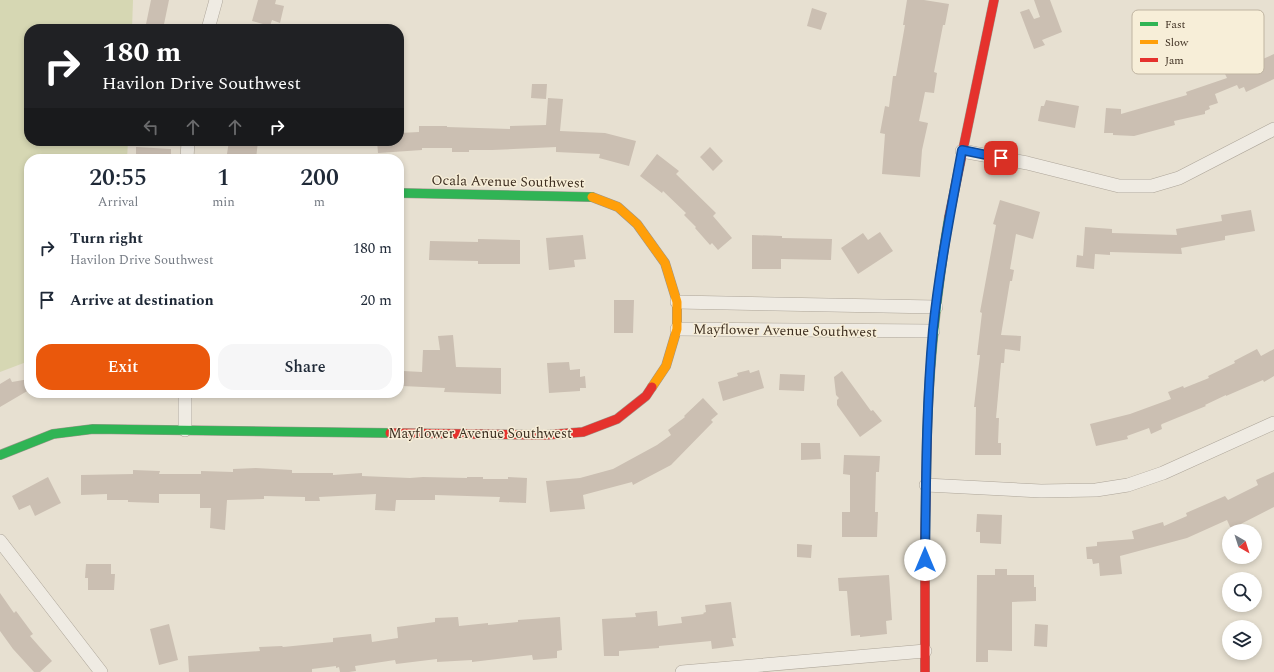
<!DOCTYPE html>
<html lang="en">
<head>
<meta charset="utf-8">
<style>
  :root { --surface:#fff; --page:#f6f6f7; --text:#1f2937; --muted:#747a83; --accent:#ea580c }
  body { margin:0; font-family:Spectral,serif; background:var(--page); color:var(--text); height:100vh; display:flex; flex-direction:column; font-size:15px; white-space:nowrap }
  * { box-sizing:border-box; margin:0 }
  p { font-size:13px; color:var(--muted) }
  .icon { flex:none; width:22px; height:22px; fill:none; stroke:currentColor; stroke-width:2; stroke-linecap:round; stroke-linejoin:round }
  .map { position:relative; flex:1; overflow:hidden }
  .sheet { position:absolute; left:24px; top:154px; width:380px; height:244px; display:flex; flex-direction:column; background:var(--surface); border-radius:16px; box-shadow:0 2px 6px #0003 }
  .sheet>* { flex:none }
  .banner { position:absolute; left:24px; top:24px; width:380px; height:122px; border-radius:16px; box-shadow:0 2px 6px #0003; background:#202124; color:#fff; overflow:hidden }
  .needle { width:26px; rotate:141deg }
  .tools { position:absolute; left:1222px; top:524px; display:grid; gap:8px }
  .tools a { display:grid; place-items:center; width:40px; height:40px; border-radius:50%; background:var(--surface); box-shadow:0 2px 6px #0003; font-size:20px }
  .pin { position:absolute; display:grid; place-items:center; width:34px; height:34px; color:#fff; margin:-17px; border-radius:8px; box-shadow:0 2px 6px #0006 }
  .me { position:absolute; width:44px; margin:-22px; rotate:0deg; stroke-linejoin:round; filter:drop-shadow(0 0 3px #0008) }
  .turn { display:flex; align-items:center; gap:14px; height:84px; padding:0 12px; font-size:18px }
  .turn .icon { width:52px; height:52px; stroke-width:2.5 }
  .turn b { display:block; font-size:28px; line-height:34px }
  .lanes { display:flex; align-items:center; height:38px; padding:0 12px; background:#0003; justify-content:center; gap:20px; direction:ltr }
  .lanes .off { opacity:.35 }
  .eta { display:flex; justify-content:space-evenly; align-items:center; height:68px; text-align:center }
  .eta b { font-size:24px; font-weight:600; line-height:28px }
  .cta { display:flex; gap:8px; margin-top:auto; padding:8px 12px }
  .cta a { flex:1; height:46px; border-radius:16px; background:var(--accent); color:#fff; font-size:16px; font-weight:600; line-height:46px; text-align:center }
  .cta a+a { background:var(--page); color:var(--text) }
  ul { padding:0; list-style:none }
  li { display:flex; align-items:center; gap:12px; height:52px; padding:0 12px }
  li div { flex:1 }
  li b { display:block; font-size:15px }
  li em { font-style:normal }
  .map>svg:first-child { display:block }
  .green { fill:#d6d7b3 }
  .building { fill:#cbbfb2 }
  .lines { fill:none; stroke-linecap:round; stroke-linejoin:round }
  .street-casing { stroke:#ada599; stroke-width:14 }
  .fast-casing { stroke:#9c958a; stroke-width:10 }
  .slow-casing { stroke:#9c958a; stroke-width:10 }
  .jam-casing { stroke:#9c958a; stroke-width:10 }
  .street { stroke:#efebe3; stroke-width:13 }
  .fast { stroke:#30b455; stroke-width:9 }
  .slow { stroke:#ff9f0a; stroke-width:9 }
  .jam { stroke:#e5322d; stroke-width:9 }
  .route-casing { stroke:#114b97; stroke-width:10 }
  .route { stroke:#1a73e8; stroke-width:7 }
  .labels { text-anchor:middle; stroke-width:3; stroke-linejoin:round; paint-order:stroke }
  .street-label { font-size:14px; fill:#3d2e20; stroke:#f7eed8 }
  .key { fill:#f7eed8; stroke:#bfb4a1; stroke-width:1 }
  .key-label { font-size:11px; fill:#3d2e20 }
</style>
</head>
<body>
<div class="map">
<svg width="1274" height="672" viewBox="0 0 1274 672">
  <rect width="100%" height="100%" fill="#e7e0d1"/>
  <path class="green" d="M0 0H133L132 29H29V141H128L127 159H29V361L0 372Z"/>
  <path class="building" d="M151 0H169L163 29H145Z
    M258 0H276L275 4 284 6 280 23 272 20 270 26 252 21Z
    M907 0H924L949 4 945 25H943L934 72 937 73 934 93 925 92 919 121 928 123 922 150 920 177 882 174 885 134 880 133 885 106 889 107 893 76H896L905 25H903Z
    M1034 0H1050L1062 32 1042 40 1045 45 1034 49 1020 12 1029 9 1034 19 1040 17Z
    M812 8 827 13 821 30 807 26Z
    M1274 54V79L1246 92 1244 87 1239 89 1237 85 1215 94 1218 103 1209 106 1210 109 1205 111V114L1174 121 1175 125 1134 136 1113 135V133H1104L1106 108 1121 109V114L1187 95 1186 92 1227 78 1225 74 1255 60 1256 62Z
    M532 84H547L546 99 531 98Z
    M548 98 563 99 560 131 605 133 636 141 629 166 599 158 600 154 556 152V147L492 150H469V152H452V148H422V150L378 153 377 141H399V133L419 132V126H447V127L510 129V126L546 125Z
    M1046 100 1079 106 1075 128 1038 121 1041 106H1044Z
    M229 141H258L256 159H234V155L227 154Z
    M136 147 171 149V159H136Z
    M710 147 723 161 713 171 700 157Z
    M657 154 679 171 676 174 716 213 713 216 732 238 718 250 712 243 710 245 695 228 696 227 684 215 686 213 663 191 662 193 640 176Z
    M1000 200 1040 212 1033 239 1016 234 1010 269 1014 270 1012 281H1010L1001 335 1021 336 1020 351 1005 349 1004 363H1001L996 418H999L998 443H1001V455H975L976 407H974L980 355H977L982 313 980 312 996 225 993 224Z
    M1251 210 1255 231 1225 236V240L1181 248 1182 254 1110 252V255L1095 254 1094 269 1076 267 1077 255 1083 256 1085 227 1112 229V233L1177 235 1176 229 1222 221 1221 215Z
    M880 232 893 251 858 274 841 248 863 233 868 240Z
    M583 235 586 259 574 260 575 267 549 270 546 238Z
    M752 235 782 236V238L832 239 831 260 781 259V269H752Z
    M478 239 520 240V264H478V261L429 260 430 241 478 242Z
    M614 300H634L633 333H614Z
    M453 335 456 367 501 368V394L444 392 445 388 402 386 403 371 422 372 423 350H440L438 336Z
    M1257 349 1261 356 1274 349V376L1264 382 1263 380 1226 396V395L1205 405 1206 406 1162 424 1161 425 1162 429 1151 434 1149 428 1127 436 1128 439 1096 446 1090 424 1130 414 1171 399 1168 392 1183 386 1184 388 1209 378 1208 376 1235 363 1234 361Z
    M569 362 570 370 580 369V377L585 376 586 388H580V391L549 393 547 363Z
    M749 370 750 373 759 370 764 388 723 401 718 382 738 376 737 373Z
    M842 371 871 411 873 410 882 421 860 437 837 405V400L839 398 836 395 834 377Z
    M780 374 805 375 804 391 779 390Z
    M10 378 12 382 29 379V390L0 407V384Z
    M703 398 718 414 711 420 713 422 671 465 633 485 632 482 583 495 585 509 550 512 546 481 580 478 613 469 657 445 671 435 668 430 685 417 684 416Z
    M801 443H820L821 459 801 460Z
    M844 455 880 456 879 472H876L875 512H878L877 537H842V512H850V475L843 474Z
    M256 468 292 470V473H333V475L362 473V476L410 478 423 477 467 478V477H483V479H508V477L527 478 526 503 499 502 500 497 435 495V500H396L395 511 375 510 376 494 319 497 320 501H305V497L264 496V499L227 500 225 530 210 528 211 508H200V494H159V503L128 502V500H107V494L81 495V475L133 474V470L160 471 159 474H201V471L233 472V469Z
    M1274 472V507L1231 529 1227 520 1187 538 1120 556 1122 574 1100 576 1099 563 1093 564 1092 559H1087L1086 547 1097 546V542L1134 539 1132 531 1163 522 1164 526 1187 516 1186 513 1225 496 1228 500 1258 485 1256 480Z
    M48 477 61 503 35 516 30 505 19 510 12 496Z
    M977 514 1002 515 1001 544 980 543V532H976Z
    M797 544 812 545 811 558 797 557Z
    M86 564H111V574H115L114 590H88V578H85Z
    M995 569H1007V575H1034V587H1036V601L1012 602V651L988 650V662H976L977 575H995Z
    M889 575 892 620 886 621 887 634 860 637V635L851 636 847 591H839L838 578Z
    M0 593 14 613 16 611 33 634 30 636 52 661 40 672H34L13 649 0 631Z
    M731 602 736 638H732L734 646 712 649 711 641 659 646V648L619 651V656H604L602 619 636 617 635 613 657 611 658 626 682 623 681 617 704 614 703 613 706 612 705 605Z
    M458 617 459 626 488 623V625L518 622V620L560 617 562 650 557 651V658L533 660 532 655 472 662V660L437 662V659L396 664 395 660 355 666 356 671 349 672H340L339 667 336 668V666L312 669V672H189L188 656 260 651 259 647 282 646 283 647 333 642V638L371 634 372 642 398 638 397 627 435 622V618Z
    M169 624 178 660 159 665 150 629Z
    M1035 624 1048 625 1047 647 1034 646Z"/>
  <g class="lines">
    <defs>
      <path id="street" d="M208 29 216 0
        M962 151 1027 163 1119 186H1152L1179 178 1274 129
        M187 159 188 141
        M677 302 936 307
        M677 329 933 331
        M185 430V393
        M926 485 1041 491 1096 490 1128 485 1163 473 1274 423
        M0 541 101 672
        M682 672 925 651"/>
      <path id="fast" d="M399 193 592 197
        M927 435C929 362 937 289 949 217
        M0 455 53 434 93 429 390 433"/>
      <path id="slow" d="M592 197 618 207 637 224 665 263 677 302V329L666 366 652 387"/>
      <path id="jam" d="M949 217 994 0
        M390 433 545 435 583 432 617 419 646 396 652 387
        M925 672V544L927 435"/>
    </defs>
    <use href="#street" class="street-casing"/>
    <use href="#fast" class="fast-casing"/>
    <use href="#slow" class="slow-casing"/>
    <use href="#jam" class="jam-casing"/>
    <use href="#street" class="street"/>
    <use href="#fast" class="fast"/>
    <use href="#slow" class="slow"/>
    <use href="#jam" class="jam"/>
  </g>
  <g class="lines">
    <defs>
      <path id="route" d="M925 560C926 484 926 407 933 330 939 270 951 210 962 150L1001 158"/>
    </defs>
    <use href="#route" class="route-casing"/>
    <use href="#route" class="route"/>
  </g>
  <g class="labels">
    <g class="street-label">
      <text transform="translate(508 181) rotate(1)" y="5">Ocala Avenue Southwest</text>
      <text transform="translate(785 330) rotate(1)" y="5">Mayflower Avenue Southwest</text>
      <text x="480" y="438">Mayflower Avenue Southwest</text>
    </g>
  </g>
  <rect x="1132" y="10" width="132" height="64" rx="6" class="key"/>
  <rect x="1140" y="22" width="18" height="4" fill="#30b455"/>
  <rect x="1140" y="40" width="18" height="4" fill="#ff9f0a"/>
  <rect x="1140" y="58" width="18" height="4" fill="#e5322d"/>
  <g class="key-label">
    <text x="1165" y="28">Fast</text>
    <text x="1165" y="46">Slow</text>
    <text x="1165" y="64">Jam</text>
  </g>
</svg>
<div class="tools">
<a><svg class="needle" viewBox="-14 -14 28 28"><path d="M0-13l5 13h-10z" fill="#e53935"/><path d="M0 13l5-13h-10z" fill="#747a83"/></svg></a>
<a><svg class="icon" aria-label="search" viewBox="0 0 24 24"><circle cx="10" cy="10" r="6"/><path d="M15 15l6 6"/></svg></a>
<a><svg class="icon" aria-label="layers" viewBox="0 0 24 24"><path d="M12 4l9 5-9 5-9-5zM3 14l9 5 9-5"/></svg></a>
</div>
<div class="pin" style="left:1001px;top:158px;background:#d93025"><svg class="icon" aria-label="arrive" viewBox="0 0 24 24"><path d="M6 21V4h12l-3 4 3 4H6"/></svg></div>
<svg class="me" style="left:925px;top:560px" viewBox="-20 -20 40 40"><circle r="19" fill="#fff"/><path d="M0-13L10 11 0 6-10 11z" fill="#1a73e8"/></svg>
<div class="banner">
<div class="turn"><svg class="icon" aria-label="right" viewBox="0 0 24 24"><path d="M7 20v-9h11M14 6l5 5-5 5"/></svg><div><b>180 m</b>Havilon Drive Southwest</div></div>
<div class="lanes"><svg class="icon off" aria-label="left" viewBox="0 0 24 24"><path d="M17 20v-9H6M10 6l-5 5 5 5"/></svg><svg class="icon off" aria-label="ahead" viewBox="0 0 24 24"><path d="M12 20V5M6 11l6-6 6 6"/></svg><svg class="icon off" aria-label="ahead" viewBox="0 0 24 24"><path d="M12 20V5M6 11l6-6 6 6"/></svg><svg class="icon" aria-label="right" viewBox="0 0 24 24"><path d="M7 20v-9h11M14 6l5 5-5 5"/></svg></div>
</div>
<section class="sheet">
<div class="eta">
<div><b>20:55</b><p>Arrival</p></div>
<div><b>1</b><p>min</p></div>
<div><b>200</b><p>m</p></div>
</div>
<ul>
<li><svg class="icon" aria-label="right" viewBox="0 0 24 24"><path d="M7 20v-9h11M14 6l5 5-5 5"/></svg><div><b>Turn right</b><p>Havilon Drive Southwest</p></div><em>180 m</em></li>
<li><svg class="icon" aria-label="arrive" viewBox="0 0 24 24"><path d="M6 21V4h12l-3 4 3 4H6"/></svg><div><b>Arrive at destination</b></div><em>20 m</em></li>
</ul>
<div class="cta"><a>Exit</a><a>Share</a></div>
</section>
</div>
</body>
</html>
